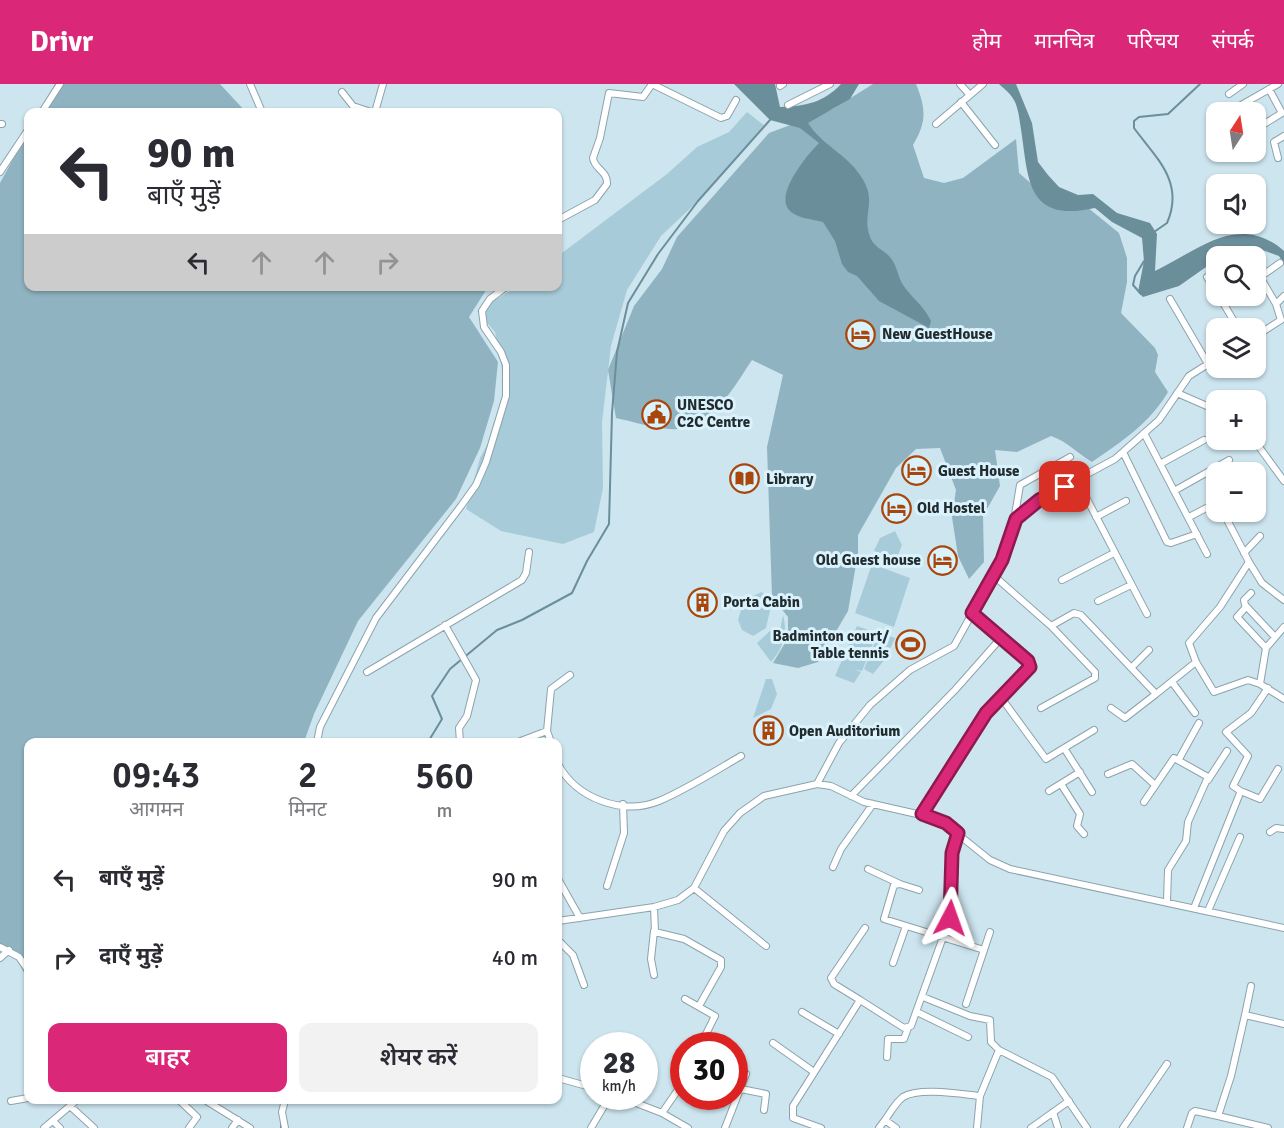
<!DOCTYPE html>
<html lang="hi">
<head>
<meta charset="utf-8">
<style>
  :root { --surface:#fff; --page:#f2f2f3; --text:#2b2b33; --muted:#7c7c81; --accent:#db2777 }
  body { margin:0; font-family:Signika,"Noto Sans Devanagari",sans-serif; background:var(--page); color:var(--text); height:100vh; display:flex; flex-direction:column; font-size:22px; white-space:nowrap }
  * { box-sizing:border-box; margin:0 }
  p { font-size:20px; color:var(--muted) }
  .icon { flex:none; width:33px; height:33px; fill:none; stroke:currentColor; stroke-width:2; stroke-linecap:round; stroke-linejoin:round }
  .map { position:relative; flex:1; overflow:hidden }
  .drawer { position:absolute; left:24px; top:654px; width:538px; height:366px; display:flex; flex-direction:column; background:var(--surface); border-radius:12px; box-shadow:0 2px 4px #0004 }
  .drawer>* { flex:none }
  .hud { position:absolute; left:24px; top:24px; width:538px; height:183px; border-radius:12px; box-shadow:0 2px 4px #0004; background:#fff; color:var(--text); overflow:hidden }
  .needle { width:39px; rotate:12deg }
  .controls { position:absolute; left:1206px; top:18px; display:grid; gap:12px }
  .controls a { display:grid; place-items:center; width:60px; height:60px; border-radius:12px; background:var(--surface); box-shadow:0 2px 4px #0004; font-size:30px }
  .speed { position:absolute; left:580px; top:948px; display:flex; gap:12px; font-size:30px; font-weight:700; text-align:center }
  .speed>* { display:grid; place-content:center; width:78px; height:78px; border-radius:50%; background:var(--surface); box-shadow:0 2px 4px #0004; line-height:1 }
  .speed small { font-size:15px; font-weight:400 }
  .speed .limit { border:9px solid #d22; background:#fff; color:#111 }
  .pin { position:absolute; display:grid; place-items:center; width:51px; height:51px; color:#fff; margin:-26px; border-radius:12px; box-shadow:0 3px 9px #0006 }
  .me { position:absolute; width:66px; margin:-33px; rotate:4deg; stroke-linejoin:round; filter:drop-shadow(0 0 4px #0008) }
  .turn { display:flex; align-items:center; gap:21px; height:126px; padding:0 24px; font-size:27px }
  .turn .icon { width:78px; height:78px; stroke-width:2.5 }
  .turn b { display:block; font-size:42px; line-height:51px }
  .lanes { display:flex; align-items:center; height:57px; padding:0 24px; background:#0003; justify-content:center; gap:30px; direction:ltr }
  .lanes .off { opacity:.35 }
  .eta { display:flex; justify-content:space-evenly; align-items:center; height:102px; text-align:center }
  .eta b { font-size:36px; font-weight:600; line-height:42px }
  .action { display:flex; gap:12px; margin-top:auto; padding:12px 24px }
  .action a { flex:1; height:69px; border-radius:12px; background:var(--accent); color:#fff; font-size:24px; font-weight:600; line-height:69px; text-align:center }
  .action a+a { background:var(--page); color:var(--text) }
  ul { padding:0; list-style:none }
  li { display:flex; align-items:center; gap:18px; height:78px; padding:0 24px }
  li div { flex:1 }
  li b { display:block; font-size:22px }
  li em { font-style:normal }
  header { display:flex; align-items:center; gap:36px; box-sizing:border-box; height:84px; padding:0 30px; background:var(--accent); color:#fff }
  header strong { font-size:28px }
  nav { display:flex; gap:33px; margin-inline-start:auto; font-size:21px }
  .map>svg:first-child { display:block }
  .green { fill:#a8cbd9 }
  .forest { fill:#8fb3c1 }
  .water { fill:#6b8e9b }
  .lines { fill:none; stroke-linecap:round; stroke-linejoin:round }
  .stream { stroke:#6b8e9b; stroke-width:2 }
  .minor-casing { stroke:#8ca3ad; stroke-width:8 }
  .minor { stroke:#fff; stroke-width:6 }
  .route-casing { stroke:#8e194d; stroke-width:15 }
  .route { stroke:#db2777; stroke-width:10 }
  .labels { text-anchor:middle; stroke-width:6; stroke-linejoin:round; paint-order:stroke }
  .poi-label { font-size:15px; font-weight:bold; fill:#222c2f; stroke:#daf2fc; text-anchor:start }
</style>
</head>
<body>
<header>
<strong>Drivr</strong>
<nav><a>होम</a><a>मानचित्र</a><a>परिचय</a><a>संपर्क</a></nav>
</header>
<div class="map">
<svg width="1284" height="1044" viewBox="0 0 1284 1044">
  <rect width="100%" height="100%" fill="#cde5ef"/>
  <path class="green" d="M747 28 765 42 698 117 661 152 627 206 611 262 602 338 603 404 594 448 563 460 501 447 466 425 480 374 506 326 501 277 495 248 477 227 516 203 558 202V172L667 90 697 63 729 48Z
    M895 447 902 461 897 474 874 467 880 454Z
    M872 480 910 494 894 543 855 529Z
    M762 508 771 522 766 544 753 552 742 546 738 536 744 516Z
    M783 531C788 549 783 565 771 578L757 559 771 546H780Z
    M857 542 877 549 862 587 854 585 861 588 854 599 835 592Z
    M879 548 895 554 886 574 873 590 864 585Z
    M766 595H772L777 610 771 625 753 634Z"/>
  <path class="forest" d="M55 0H220L246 28H39Z
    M873 0H916C926 25 927 37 913 61L924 94 944 99 963 94 1016 55 1019 89 1034 102 1087 123 1119 149 1127 174V198L1121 229 1155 264 1158 271 1155 288 1168 308C1150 339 1121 358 1092 378 1077 369 1068 358 1051 352L1017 368 995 366 1000 402 983 432 984 478 969 495 958 472 952 433 956 406 940 364 916 365 896 384 858 451V469L848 527 818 578 798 584 773 579 788 554V533L772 513 767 363 783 291 752 276C737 298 717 335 689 343 668 350 637 338 616 334L608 286 634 222 662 185 677 153 769 49 833 25Z
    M28 48V202L488 203 469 233 498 278 494 317 480 364 456 415 358 537 314 630 304 658H28V899C24 886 13 866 0 863V99Z"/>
  <path class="water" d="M734 0H775L780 23C806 22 823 19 841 0H859L850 15 808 39C821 60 846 70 860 91 879 118 861 128 870 153 874 163 882 165 889 172 897 180 897 191 903 201 912 214 924 222 931 237L929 244 879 217 857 192 848 188 842 180 835 157 823 138C812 135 800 135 791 128 772 113 807 71 819 59L800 44 770 36Z
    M999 0H1016L1032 39 1038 78 1048 91 1059 103 1078 111 1093 110 1117 129 1150 139 1157 150 1155 187C1197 167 1238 127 1284 167V181L1279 172 1257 164 1239 165 1216 172V176L1179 202 1143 213 1138 208 1144 177 1142 154 1112 138 1095 124C1023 140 1029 91 1020 39 1019 31 1017 19 1012 13 1009 8 1003 4 999 0Z"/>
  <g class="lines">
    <path class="stream" d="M1154 148 1167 139C1185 98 1156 74 1134 44V37L1139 33 1168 30 1200 0
      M1141 210 1133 201 1135 192 1144 177
      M428 658 442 635 432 612 450 585 497 546 522 536 572 509 587 477 609 440 612 329 617 268 628 219 658 170 698 117 770 36
      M281 1044V1035"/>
    <defs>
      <path id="minor" d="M250 0 262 28
        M652 0 721 34 727 32 736 16
        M960 0 969 10
        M780 2 783 0
        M342 8 353 22 371 28
        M1229 10 1243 0
        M961 18 995 61
        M788 21 830 0
        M42 28 60 0
        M375 28 383 0
        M1229 28 1278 0
        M1212 38 1216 36
        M0 40H2
        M936 40 983 0
        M1256 45 1282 29 1269 5
        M1278 74 1274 58 1284 52
        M0 88 28 46
        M558 136 595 116 607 100C608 87 594 85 593 74L600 54 609 9 643 13 652 0
        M1245 169 1247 172
        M1256 186 1276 220
        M1207 193 1216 208
        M1260 193 1280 179
        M1219 212 1238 244
        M1170 215 1208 280
        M1256 252 1281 236 1276 220 1284 212
        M1177 309 1216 326
        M1144 349 1207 470
        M1254 356 1284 397
        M1123 368 1167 458 1171 459 1197 450
        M1160 380 1204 356
        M1077 396 1147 530
        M1174 407 1229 376
        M1096 433 1126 417
        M1189 433 1216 419
        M1014 437 1020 401 1070 373
        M1244 469 1260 452
        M1249 478 1262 499 1284 516
        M993 491 1051 542 1074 529 1081 531 1156 610 1196 578 1214 608 1248 596 1260 600 1284 615
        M1062 496 1114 469
        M1251 509 1244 516 1245 521 1275 553
        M1098 517 1131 501
        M1246 523 1237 533 1266 564
        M972 529 1001 554
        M445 541 476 596 467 632 459 644 460 658
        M1196 578 1189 559 1220 523 1249 478 1223 428
        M1131 584 1149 566
        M367 588 522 496 526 489 529 468
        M1172 598 1195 629
        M1260 600 1266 564 1284 543
        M1002 615 1046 675 1094 646
        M1041 624 1095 594V588L1051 542
        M1111 624 1125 634 1156 610
        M547 647 551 605 570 591
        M317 658 320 643 376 534 461 422 476 401 486 378 506 312V281L501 268 484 243 482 227 490 215 507 202
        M518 658 547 647 551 658
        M1064 664 1092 708
        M1179 675 1199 639
        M558 680C576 714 622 732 659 717 687 705 715 687 741 672
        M1108 690 1132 680 1155 701
        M1208 696 1227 667
        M817 700 839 659 870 621 910 586 954 562 1002 476 1016 435 1039 416 1115 375 1159 336 1189 292 1216 275
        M1061 700 1080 730 1077 742 1084 750
        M1049 707 1080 688
        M1242 708 1233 702 1248 672 1226 648 1251 629 1268 604
        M851 712 955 606 1001 554 1028 577 1030 583 986 629 922 730
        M1144 718 1174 674 1208 693 1188 738 1186 757 1168 786 1167 818
        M1270 748 1276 744 1284 745
        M833 783 841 765 873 720
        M868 785 900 800
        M558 795 580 834
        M607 802 624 749 623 720
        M694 804 766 862
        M919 806 900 800 894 801 884 835 984 866 966 920
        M654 823 655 848 684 855 721 876V883L699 922
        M1194 824 1240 709 1243 708 1260 715 1278 685
        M1208 827 1240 753
        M558 837 654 823 678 816 694 804 724 747 740 729 764 712 817 700 831 702 864 718 939 735 990 776 1010 785 1284 844
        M654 847 651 875 654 891
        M558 856 573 871 584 901
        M0 863 19 873 28 886
        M984 866 990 848
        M0 874 9 866
        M893 879 906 842
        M923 913 970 932 990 936 991 958 999 966
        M685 915 715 932 700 962
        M860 916 834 900 831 894 865 844
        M802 928 839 950
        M917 928 968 953
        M1245 931 1251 902
        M773 959 814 988
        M887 973 888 955H904L908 944
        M558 994 594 1004
        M587 1001 594 984
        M741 1005 766 1010 764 1026
        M618 1012 662 1029 688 1044
        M179 1016 197 1033 189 1044
        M205 1016 250 1044
        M285 1016 282 1028 285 1044
        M11 1017 28 1014
        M70 1022 94 1044
        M1053 1028 1058 1044
        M662 1029 684 997
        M885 1036C890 1029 896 1018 903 1013 919 1003 961 1010 980 1012
        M53 1037 60 1044
        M44 1044 77 1016
        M232 1044 238 1036
        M591 1044 610 1012
        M725 1044 746 990
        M821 1044 793 1034V1022L860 916 904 944 911 942 952 828 953 769 958 749
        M879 1044 885 1036 896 1044
        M977 1044 980 1012 999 966 1052 993 1087 1044
        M1031 1044 1069 1017
        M1123 1044 1167 980
        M1187 1044 1192 1029 1195 1027 1218 1032
        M1268 1044 1218 1032 1231 992 1245 931 1284 940"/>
    </defs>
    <use href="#minor" class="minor-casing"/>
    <use href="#minor" class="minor"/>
  </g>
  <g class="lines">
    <defs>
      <path id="route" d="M950 834 952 769 958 749 946 739 922 730 986 629 1030 583 1028 577 972 529 1002 476 1016 435 1039 416 1065 403"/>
    </defs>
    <use href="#route" class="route-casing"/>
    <use href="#route" class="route"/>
  </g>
  <defs>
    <symbol id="hotel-ring" viewBox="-11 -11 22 22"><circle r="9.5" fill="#daf2fc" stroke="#a9460b" stroke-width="1.5"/><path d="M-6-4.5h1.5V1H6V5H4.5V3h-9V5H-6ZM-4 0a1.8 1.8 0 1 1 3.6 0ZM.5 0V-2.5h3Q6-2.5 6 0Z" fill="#a9460b"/></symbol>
    <symbol id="civic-ring" viewBox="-11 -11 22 22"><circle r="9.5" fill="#daf2fc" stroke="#a9460b" stroke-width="1.5"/><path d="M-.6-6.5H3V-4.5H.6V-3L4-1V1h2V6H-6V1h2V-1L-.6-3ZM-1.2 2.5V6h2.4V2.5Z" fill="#a9460b"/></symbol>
    <symbol id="library-ring" viewBox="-11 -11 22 22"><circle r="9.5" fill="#daf2fc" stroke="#a9460b" stroke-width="1.5"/><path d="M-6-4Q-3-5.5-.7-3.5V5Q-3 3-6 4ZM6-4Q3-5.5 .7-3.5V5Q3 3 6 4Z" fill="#a9460b"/></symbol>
    <symbol id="building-ring" viewBox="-11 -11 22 22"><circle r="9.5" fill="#daf2fc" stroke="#a9460b" stroke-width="1.5"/><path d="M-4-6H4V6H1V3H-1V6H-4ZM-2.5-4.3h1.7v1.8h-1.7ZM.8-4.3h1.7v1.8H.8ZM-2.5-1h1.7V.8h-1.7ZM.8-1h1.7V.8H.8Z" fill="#a9460b"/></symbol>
    <symbol id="stadium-ring" viewBox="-11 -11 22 22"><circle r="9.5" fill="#daf2fc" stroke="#a9460b" stroke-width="1.5"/><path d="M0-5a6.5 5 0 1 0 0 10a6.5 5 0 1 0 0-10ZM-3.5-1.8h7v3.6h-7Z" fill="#a9460b"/></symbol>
  </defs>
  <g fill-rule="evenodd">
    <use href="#hotel-ring" x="844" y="234" width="33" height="33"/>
    <use href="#civic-ring" x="640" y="314" width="33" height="33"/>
    <use href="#hotel-ring" x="900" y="370" width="33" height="33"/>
    <use href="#library-ring" x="728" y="378" width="33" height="33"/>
    <use href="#hotel-ring" x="880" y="408" width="33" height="33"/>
    <use href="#hotel-ring" x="926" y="460" width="33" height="33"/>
    <use href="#building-ring" x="686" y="502" width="33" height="33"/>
    <use href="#stadium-ring" x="894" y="544" width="33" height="33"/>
    <use href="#building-ring" x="752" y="630" width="33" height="33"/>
  </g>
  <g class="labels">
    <g class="poi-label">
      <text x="882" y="255">New GuestHouse</text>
      <text x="677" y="326">UNESCO<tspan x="677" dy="17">C2C Centre</tspan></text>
      <text x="938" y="392">Guest House</text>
      <text x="766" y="400">Library</text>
      <text x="917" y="429">Old Hostel</text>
      <text x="921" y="481" text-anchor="end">Old Guest house</text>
      <text x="723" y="523">Porta Cabin</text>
      <text x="889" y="557" text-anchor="end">Badminton court/<tspan x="889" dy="17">Table tennis</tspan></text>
      <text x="789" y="652">Open Auditorium</text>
    </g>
  </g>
</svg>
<div class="controls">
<a><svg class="needle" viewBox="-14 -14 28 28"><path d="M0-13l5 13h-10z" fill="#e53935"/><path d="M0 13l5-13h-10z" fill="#7c7c81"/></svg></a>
<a><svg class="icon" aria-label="sound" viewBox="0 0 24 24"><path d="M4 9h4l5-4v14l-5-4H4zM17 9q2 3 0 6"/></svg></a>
<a><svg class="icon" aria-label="search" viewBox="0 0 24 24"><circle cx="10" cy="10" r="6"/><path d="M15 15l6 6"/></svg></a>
<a><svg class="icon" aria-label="layers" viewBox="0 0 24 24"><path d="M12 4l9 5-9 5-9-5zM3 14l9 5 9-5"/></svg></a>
<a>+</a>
<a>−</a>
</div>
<div class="speed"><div>28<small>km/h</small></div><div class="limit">30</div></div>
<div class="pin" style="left:1065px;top:403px;background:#d93025"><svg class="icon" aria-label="arrive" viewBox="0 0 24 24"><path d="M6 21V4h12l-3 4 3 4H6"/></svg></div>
<svg class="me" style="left:950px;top:834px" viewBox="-20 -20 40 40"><path d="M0-17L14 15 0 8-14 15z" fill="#db2777" stroke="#fff" stroke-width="4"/></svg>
<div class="hud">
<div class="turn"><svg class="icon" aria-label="left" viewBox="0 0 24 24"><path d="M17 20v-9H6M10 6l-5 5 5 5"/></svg><div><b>90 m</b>बाएँ मुड़ें</div></div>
<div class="lanes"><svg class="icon" aria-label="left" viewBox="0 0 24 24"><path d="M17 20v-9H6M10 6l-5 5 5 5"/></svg><svg class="icon off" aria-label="ahead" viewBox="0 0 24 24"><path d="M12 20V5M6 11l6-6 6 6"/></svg><svg class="icon off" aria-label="ahead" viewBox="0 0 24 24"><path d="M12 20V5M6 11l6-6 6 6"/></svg><svg class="icon off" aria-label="right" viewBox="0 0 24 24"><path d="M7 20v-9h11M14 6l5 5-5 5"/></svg></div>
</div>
<section class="drawer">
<div class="eta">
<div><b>09:43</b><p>आगमन</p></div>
<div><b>2</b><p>मिनट</p></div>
<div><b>560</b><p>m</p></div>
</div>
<ul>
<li><svg class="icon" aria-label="left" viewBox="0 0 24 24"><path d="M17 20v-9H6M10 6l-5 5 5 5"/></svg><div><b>बाएँ मुड़ें</b></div><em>90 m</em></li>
<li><svg class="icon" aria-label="right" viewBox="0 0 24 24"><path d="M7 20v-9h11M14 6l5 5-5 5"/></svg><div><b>दाएँ मुड़ें</b></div><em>40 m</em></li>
</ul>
<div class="action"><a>बाहर</a><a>शेयर करें</a></div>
</section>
</div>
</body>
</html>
